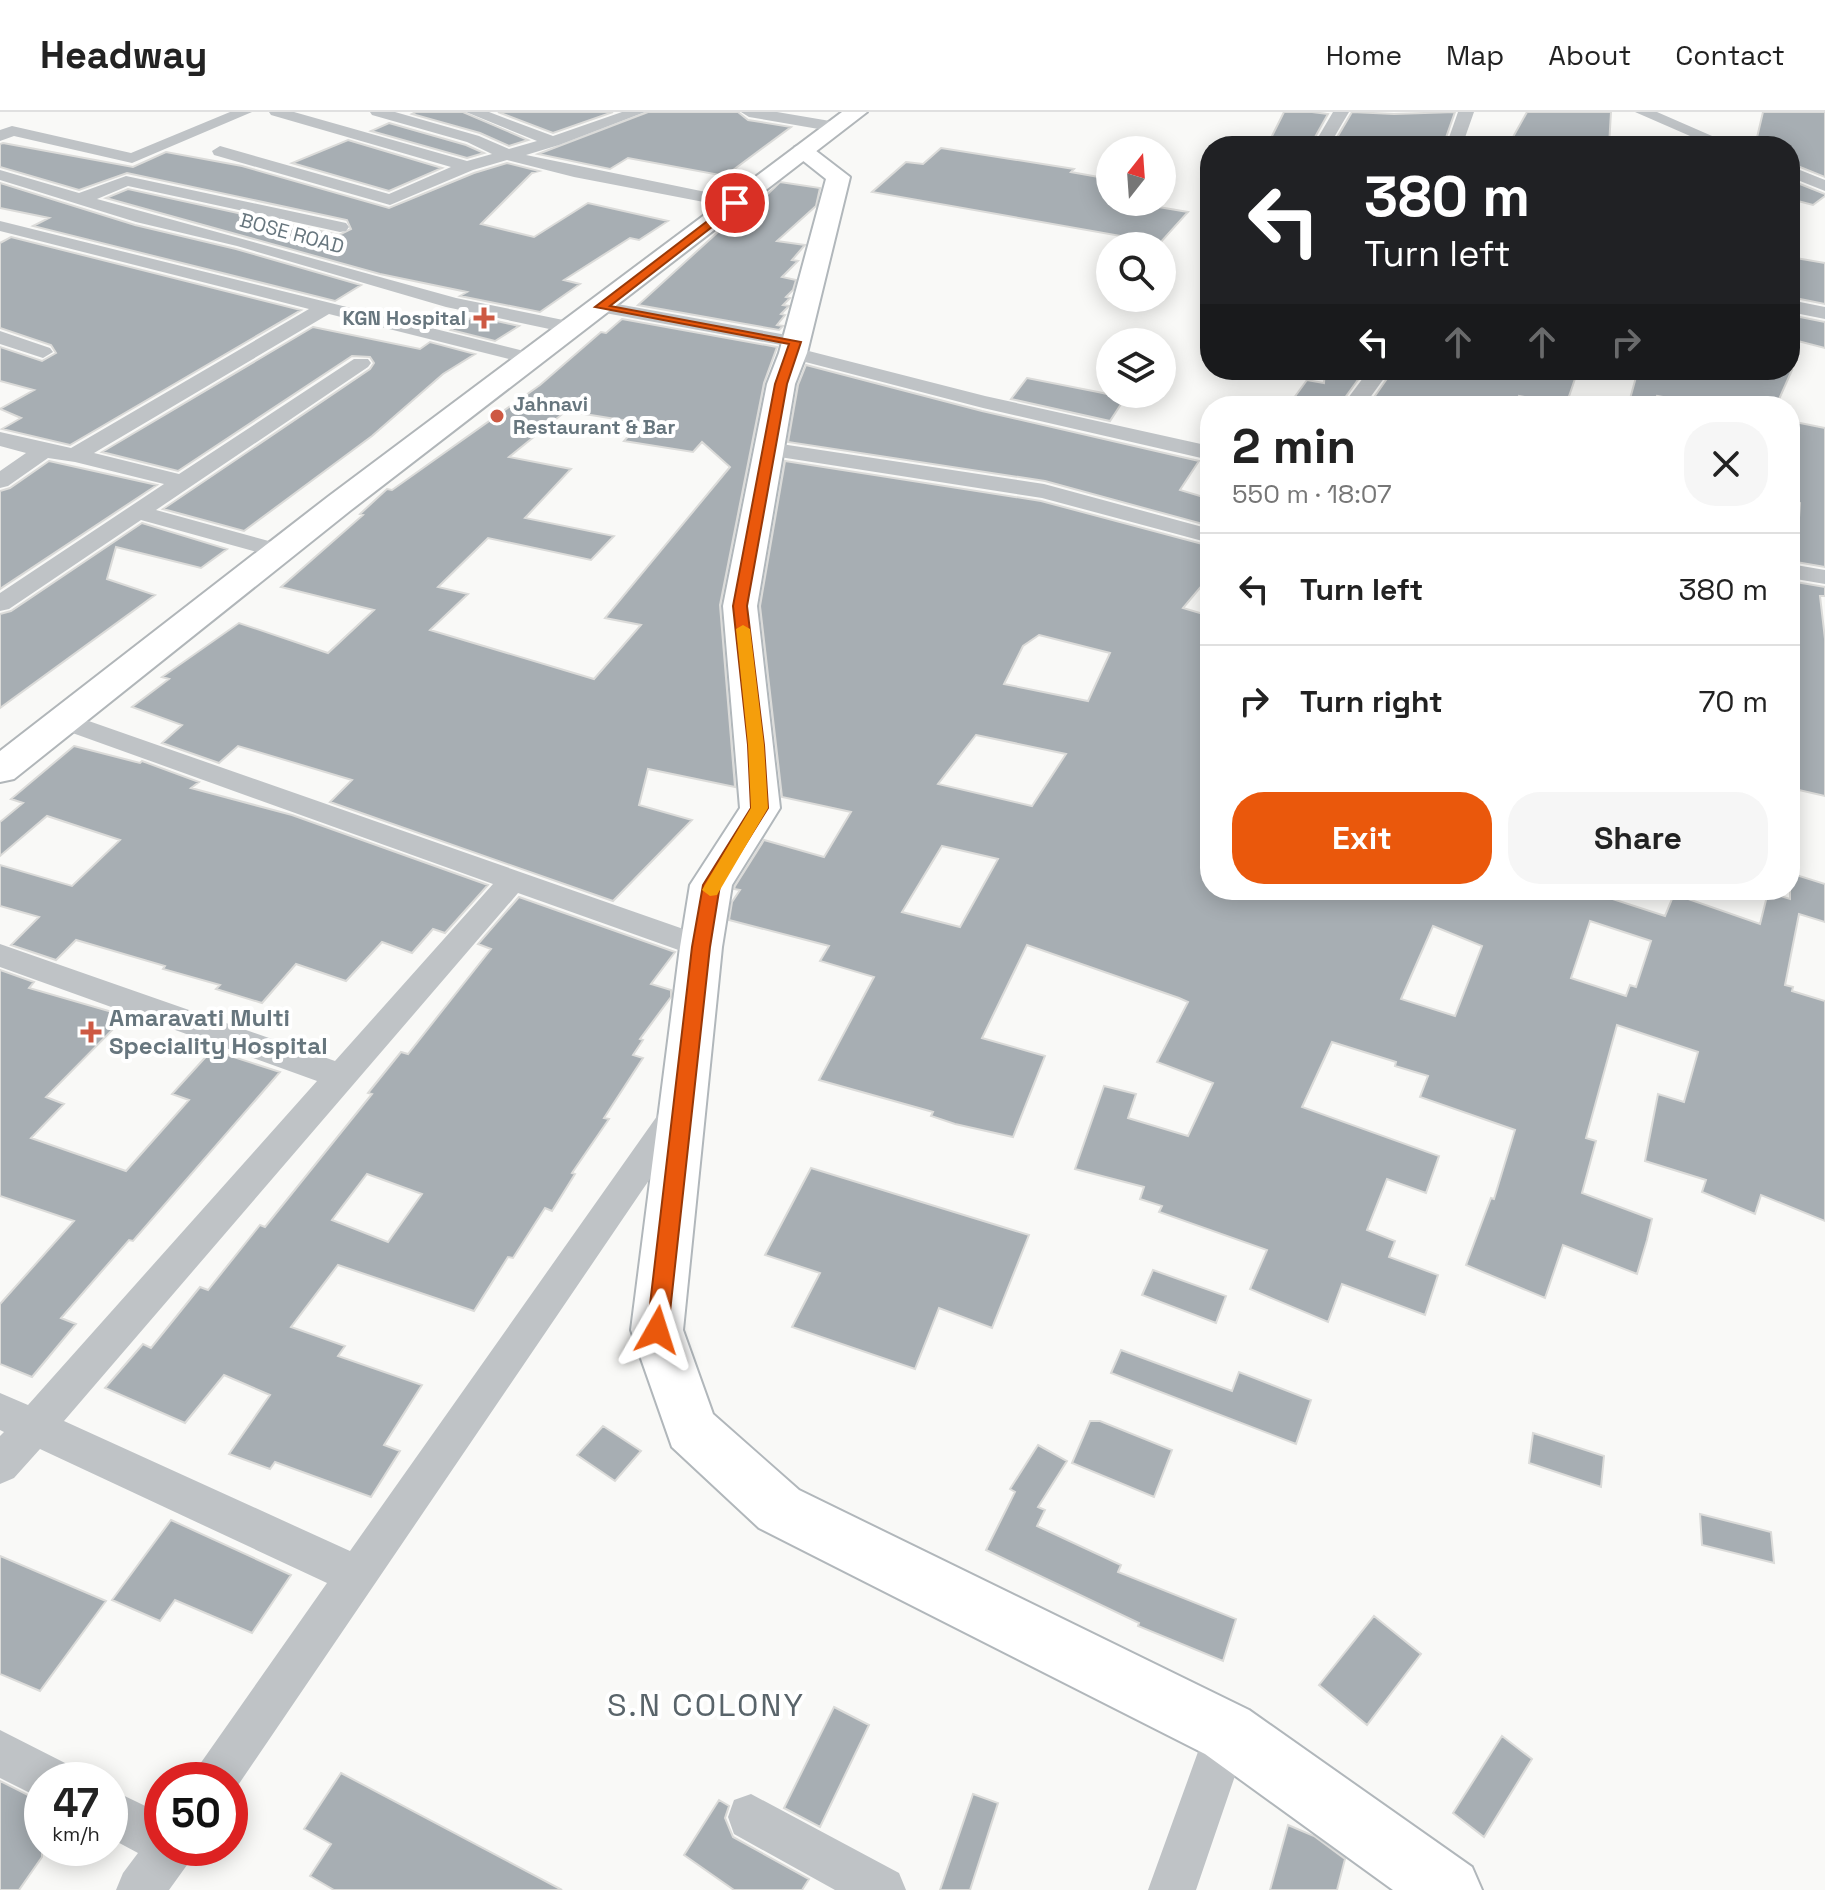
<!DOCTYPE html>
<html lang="en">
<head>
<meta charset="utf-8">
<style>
  :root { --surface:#fff; --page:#f6f6f6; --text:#222; --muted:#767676; --line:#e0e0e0; --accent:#ea580c }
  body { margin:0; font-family:"Space Grotesk",sans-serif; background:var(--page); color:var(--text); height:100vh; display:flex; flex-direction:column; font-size:30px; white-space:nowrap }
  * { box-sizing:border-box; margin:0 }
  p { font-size:26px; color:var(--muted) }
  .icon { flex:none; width:44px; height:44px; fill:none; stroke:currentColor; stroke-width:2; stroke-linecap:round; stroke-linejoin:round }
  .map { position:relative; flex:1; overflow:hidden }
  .sheet { position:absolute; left:1200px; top:284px; width:600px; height:504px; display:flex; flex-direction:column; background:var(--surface); border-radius:32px; box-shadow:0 4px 20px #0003 }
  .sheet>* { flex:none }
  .hud { position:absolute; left:1200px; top:24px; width:600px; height:244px; border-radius:32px; box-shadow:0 4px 20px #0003; background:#202124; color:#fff; overflow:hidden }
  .needle { width:52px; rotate:17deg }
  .controls { position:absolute; left:1096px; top:24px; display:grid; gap:16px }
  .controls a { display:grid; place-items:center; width:80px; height:80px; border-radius:50%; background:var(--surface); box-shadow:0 4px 20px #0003; font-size:40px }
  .speed { position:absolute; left:24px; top:1650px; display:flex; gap:16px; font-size:40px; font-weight:700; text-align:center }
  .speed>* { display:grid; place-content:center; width:104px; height:104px; border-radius:50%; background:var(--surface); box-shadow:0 4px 20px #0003; line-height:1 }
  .speed small { font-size:20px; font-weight:400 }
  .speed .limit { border:12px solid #d22; background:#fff; color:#111 }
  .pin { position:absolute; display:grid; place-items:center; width:68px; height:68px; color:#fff; margin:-34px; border:4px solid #fff; border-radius:50%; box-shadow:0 2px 8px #0007 }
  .me { position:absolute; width:88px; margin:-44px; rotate:6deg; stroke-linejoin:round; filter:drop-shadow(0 0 6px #0008) }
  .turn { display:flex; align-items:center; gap:28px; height:168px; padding:0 32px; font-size:36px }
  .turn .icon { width:104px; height:104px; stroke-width:2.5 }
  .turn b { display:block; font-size:56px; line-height:68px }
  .lanes { display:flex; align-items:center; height:76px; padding:0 32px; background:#0003; justify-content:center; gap:40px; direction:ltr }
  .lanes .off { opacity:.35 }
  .round { display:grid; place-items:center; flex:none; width:84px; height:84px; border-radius:32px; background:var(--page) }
  .overview { display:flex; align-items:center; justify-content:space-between; height:136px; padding:0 32px }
  h1 { font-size:48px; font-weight:600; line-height:60px }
  .action { display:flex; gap:16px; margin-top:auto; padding:16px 32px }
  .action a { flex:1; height:92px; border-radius:32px; background:var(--accent); color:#fff; font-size:32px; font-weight:600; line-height:92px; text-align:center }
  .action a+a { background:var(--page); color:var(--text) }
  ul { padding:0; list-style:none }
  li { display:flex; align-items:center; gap:24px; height:112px; padding:0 32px; border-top:2px solid var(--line) }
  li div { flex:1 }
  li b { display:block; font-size:30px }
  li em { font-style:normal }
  header { display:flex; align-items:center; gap:48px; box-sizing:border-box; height:112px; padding:0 40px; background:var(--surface); border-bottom:2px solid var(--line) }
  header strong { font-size:38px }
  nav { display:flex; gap:44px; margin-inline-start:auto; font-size:28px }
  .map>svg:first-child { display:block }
  .building { fill:#a7aeb3; stroke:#dbdbd9; stroke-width:2; fill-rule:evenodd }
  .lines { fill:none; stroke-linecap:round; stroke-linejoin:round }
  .secondary-casing { stroke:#b1b7bb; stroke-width:4 }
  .primary-casing { stroke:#b1b6b9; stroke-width:4 }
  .street { fill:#bfc3c6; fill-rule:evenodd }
  .secondary { fill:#fff; fill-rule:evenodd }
  .primary { fill:#fff; fill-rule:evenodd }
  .route { fill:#ea580c; stroke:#983908; stroke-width:2 }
  .slow { fill:#f59e0b }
  .poi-dot { fill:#cd5943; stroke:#fff; stroke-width:3 }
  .labels { text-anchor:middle; stroke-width:8; stroke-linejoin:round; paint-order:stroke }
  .far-street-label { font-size:20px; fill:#67767e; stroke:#fff }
  .far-poi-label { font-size:20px; font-weight:bold; fill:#67767e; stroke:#fff; text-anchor:end }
  .poi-label { font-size:24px; font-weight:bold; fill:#67767e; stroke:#fff; text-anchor:start }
  .near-neighbourhood-label { font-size:32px; letter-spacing:2px; fill:#59646a; stroke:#fff }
</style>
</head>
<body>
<header>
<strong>Headway</strong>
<nav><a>Home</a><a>Map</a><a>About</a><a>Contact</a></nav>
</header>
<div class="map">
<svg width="1825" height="1778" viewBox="0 0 1825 1778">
  <rect width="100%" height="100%" fill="#f9f9f7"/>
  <path class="building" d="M416 0H463L528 28 509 34 480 21 412 2Z
    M498 0H613L553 21Z
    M648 0H738L748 8 791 15 725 64 628 46 610 57 538 42Z
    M1284 0H1312L1328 2 1310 34H1267Z
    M1352 0 1394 2 1455 0 1443 34 1393 28V34H1332Z
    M1527 0H1611L1609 34H1508Z
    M1763 0H1825V65L1790 51V34H1755Z
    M389 11 466 33 484 41 467 46 371 19Z
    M348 28 442 56 389 79 292 51Z
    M3 31 133 55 166 40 242 54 389 96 474 61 507 51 539 59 532 61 481 112 534 125 588 91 668 109 639 128 630 126 564 168 580 172 540 200 460 184 467 180 380 162 106 86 128 77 339 123 351 117 347 108 127 61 79 78 0 55V32Z
    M941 36 1074 57 1071 60 1110 67V90H1129L1188 100 1160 131 872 80 906 50 923 52Z
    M1790 68 1825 82V84L1813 93 1790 87Z
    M780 70 820 76 816 94 777 129 805 133 792 148 798 149 782 165 796 168 793 178 786 185 790 186 783 193 789 194 781 202 785 203 777 213 783 214 779 218 638 193 718 120H729Z
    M0 71 135 113 236 137 361 173 335 189 33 114 49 106 0 96Z
    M11 125 301 198 70 333 2 317 21 306 0 297 34 278 0 269V235L42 249 56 241 51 233 0 216V131Z
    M1790 145 1825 151V192L1790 185Z
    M1790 203 1825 210V236L1790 227Z
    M474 204 519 214 495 229 451 218Z
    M622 207 777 235 764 271 720 493 735 675 648 657 639 693 692 708 613 789 330 690 352 668 238 634 219 651 162 631 182 613 132 595 169 567 162 565 239 511 328 541 374 498 281 475 363 403 360 402 387 377 392 378 540 273 601 220 606 221ZM566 299 640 311 624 329 693 340 702 330 730 355 605 506 641 513 594 567 430 518 468 482 438 475 488 426 591 448 614 424 525 406 571 357 509 345Z
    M313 215 420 237 430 230 475 242 443 262 372 324 244 419 163 397 370 257 374 251 370 245 352 244 178 359 102 340Z
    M806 253 982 299 1199 349 1180 378 1210 387V414L1045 369 788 330 798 273Z
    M1325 258H1365L1339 294H1288L1307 268 1324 271Z
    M1393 258H1578L1566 293 1519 284 1516 294H1368Z
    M1638 258H1792L1776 294H1712L1657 284 1653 294H1628Z
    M1027 266 1098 280 1125 286 1110 309 1011 287Z
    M1790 309 1825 316V455L1796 450 1800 391 1790 389Z
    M49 349 157 373 0 477V379L10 376Z
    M785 349 1041 389 1210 434V464L1183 496 1210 504V778H1585L1665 804 1674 782 1760 812 1768 780 1790 787V761L1825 772V810L1799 802 1785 873 1793 875 1792 879 1825 889V1109L1761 1083 1755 1102 1702 1080 1706 1068 1645 1049 1658 982 1684 990 1698 940 1617 913 1586 1026 1596 1029 1582 1081 1652 1107 1647 1128 1637 1162 1563 1133 1545 1186 1466 1153 1491 1086 1494 1087 1515 1018 1420 985 1428 964 1395 954 1396 950 1332 930 1302 995 1439 1044 1426 1081 1387 1067 1367 1118 1395 1129 1389 1145 1438 1163 1425 1203 1342 1172 1328 1210 1250 1177 1267 1138 1159 1100 1162 1094 1140 1087 1144 1075 1075 1057 1104 974 1136 982 1128 1006 1188 1024 1213 971 1157 950 1188 890 1179 886 1027 833 982 926 1045 944 1013 1025 955 1012 931 1004 933 1000 819 968 874 865 820 849 829 834 729 808 732 790 740 778 734 777 735 774 764 728 824 745 851 700 782 685 760 494ZM1039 523 1110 541 1088 589 1004 572 1023 534ZM976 623 1066 642 1032 694 938 672ZM942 734 998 747 960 815 902 800ZM1590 809 1651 829 1636 875 1630 873 1626 884 1571 866ZM1433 814 1482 834 1455 904 1401 887Z
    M142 411 227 437 201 456 116 435 107 467 155 483 0 596V502L11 499Z
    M1790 469 1825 475V484H1820L1825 527V684L1790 676Z
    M74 634 140 651 142 649 199 670 191 676 292 703 488 773 445 821 433 817 412 841 382 830 346 869 296 852 262 891 216 877 220 873 163 857 165 854 76 828 56 848 11 833 39 805 0 794V753L72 774 120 728 47 704 0 744V710L23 691 11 687Z
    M519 785 675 840 651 872 671 878V885L640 927 643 928 633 943 643 946 604 1006 609 1007 572 1061 575 1062 552 1099 545 1096 513 1146 508 1145 474 1199 338 1153 291 1215 345 1234 338 1244 422 1273 384 1333 400 1339 371 1385 275 1350 270 1357 229 1342 270 1283 224 1263 185 1311 105 1276 143 1232 151 1236 200 1175 208 1178 260 1113 265 1115 372 982 368 981 401 940 408 942 491 837 478 832ZM367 1062 422 1082 388 1130 332 1108Z
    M0 858 34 870 29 876 126 904 46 985 64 992 31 1026 126 1059 189 988 172 982 212 938 280 960 133 1129 129 1128 61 1206 76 1212 32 1265 0 1252V1192L74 1109 0 1084Z
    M811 1056 1029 1123 992 1216 939 1196 915 1257 792 1215 820 1161 765 1143Z
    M1153 1158 1226 1184 1216 1211 1142 1183Z
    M1121 1238 1232 1279 1239 1260 1311 1288 1296 1332 1111 1261Z
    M1090 1309H1100L1172 1338 1154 1385 1072 1351Z
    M603 1314 641 1339 615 1369 577 1343Z
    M1533 1321 1604 1344 1601 1375 1529 1351Z
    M1038 1333 1067 1349 1038 1395 1045 1398 1037 1414 1121 1453 1118 1460 1236 1507 1223 1549 1138 1514 1139 1511 986 1438 1015 1380 1010 1377Z
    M1700 1402 1771 1420 1774 1451 1702 1433Z
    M171 1408 291 1463 252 1521 175 1488 160 1509 112 1488Z
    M0 1444 106 1489 40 1579 0 1562Z
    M1374 1504 1421 1542 1367 1613 1319 1573Z
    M834 1595 869 1613 820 1715 784 1696Z
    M1502 1624 1532 1647 1484 1725 1453 1701Z
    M341 1661 562 1778H334L310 1764 331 1732 304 1717Z
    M0 1669 42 1690V1745L19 1778H0Z
    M973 1682 998 1691 970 1778H940Z
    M719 1688 729 1694 725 1706 733 1725 809 1767 802 1778H734L684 1743Z
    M1288 1713 1314 1724 1345 1747 1337 1778H1270Z"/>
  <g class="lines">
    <defs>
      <path id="secondary" d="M803 33 811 35 850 65 807 241 795 272 757 494 780 696 732 773 722 835 683 1218 713 1302 799 1378 1249 1598 1472 1755 1482 1778H1393L1205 1642 759 1416 672 1335 631 1218 680 835 690 773 740 696 723 494 767 272 779 241 826 67 792 40 795 35Z"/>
      <path id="primary" d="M842 0H867L351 398 14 667 0 670V639L329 384Z"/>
    </defs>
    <use href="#secondary" class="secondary-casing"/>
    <use href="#primary" class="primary-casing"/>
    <path class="street" d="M230 0H252L132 51 14 24 0 29V18L12 14 131 41Z
      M269 0H294L467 49 492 42 467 30 372 3 370 0H395L479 24 509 37 537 29 466 0H489L553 24 622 0H645L559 33 526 43 735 86 744 91 735 96 574 65 507 48 473 58 390 93 214 43 212 39 220 34 389 82 451 55 271 3Z
      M741 0H777L836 10 844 15 836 20 749 5Z
      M1333 0H1349L1329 34H1313Z
      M1458 0H1474L1462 34H1446Z
      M1635 0H1657L1735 34H1713Z
      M1790 54 1825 68V79L1790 65Z
      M0 58 79 81 126 64 346 111 349 115 346 119 340 120 128 74 97 87 456 186 573 210 583 216 573 222 446 195 237 134 136 110 0 68Z
      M0 109 540 243 543 247 533 253 329 202 94 341 179 362 354 247H368L371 251 368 255 156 398 287 434 291 439 287 444 279 446 141 408 9 497 0 499V481L164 372 75 350 48 346 8 374 0 376V359L26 341 0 334V320L71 336 309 197 0 119Z
      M1790 188 1825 195V207L1790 200Z
      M601 189 803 226 806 230 797 236 985 284 1210 334V348L983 296 786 245 783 241 792 235 594 199 591 195Z
      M0 219 50 236 53 240 43 246 0 232Z
      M1369 258H1390L1364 294H1342Z
      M768 330 1044 372 1210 417V431L1042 386 760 342 757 337Z
      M1790 452 1825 458V472L1790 466Z
      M63 600 712 827 717 835 712 843 701 846 518 781 64 1309 350 1439 667 990 679 986 691 990 696 999 230 1685V1668H193L200 1652 327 1471 40 1337 14 1366 0 1372V1324L4 1320 0 1318V1281L28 1293 317 969 0 855V832L335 949 493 772 53 614 50 608 53 602Z
      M1227 1597 1243 1604 1250 1620 1196 1778H1148L1211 1604Z
      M0 1618 67 1652 74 1668H42V1687L0 1666Z
      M110 1677 162 1702V1736H194L187 1753 169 1778H116L123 1761 138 1741 110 1726Z
      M751 1682 899 1761 906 1778H835L734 1722 728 1705 734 1688Z"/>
    <use href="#secondary" class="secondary"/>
    <use href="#primary" class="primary"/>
  </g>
  <path class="route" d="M735 88 739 94 610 194 801 230 787 272 747 494 764 633 768 696 720 773 710 835 668 1218 665 1225 657 1228 650 1225 647 1218 692 835 703 773 751 696 748 633 733 494 775 272 789 232 595 195Z"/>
  <path class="slow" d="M743 513 750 517 764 633 768 696 717 783 710 784 702 778 751 696 748 633 736 517Z"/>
  <g class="poi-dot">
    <path d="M480 194h8v8h8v8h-8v8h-8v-8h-8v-8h8z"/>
    <circle cx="497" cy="304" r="8"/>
    <path d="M87 908h8v8h8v8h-8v8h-8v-8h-8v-8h8z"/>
  </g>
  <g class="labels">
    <g class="far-street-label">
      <text transform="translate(292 121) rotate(15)" y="7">BOSE ROAD</text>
    </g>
    <g class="far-poi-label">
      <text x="466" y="213">KGN Hospital</text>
      <text x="513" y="299" text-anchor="start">Jahnavi<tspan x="513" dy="23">Restaurant &amp; Bar</tspan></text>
    </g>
    <g class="poi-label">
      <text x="109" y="914">Amaravati Multi<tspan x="109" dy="28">Speciality Hospital</tspan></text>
    </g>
    <g class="near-neighbourhood-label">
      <text x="706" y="1604">S.N COLONY</text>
    </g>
  </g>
</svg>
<div class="controls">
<a><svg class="needle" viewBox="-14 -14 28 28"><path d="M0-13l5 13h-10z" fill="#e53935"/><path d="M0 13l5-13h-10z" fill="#767676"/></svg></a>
<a><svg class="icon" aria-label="search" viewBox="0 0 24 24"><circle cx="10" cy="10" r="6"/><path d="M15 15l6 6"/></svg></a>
<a><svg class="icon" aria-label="layers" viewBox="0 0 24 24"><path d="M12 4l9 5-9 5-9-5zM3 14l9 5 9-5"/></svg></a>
</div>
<div class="speed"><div>47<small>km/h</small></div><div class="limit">50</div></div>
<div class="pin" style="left:735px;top:91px;background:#d93025"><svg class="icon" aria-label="arrive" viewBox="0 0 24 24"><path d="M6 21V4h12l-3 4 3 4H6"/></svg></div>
<svg class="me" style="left:657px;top:1218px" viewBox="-20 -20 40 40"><path d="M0-17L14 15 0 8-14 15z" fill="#ea580c" stroke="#fff" stroke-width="4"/></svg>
<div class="hud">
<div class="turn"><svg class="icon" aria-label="left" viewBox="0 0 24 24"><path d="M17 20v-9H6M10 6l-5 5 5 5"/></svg><div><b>380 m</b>Turn left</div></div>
<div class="lanes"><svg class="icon" aria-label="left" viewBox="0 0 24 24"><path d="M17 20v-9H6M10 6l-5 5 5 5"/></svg><svg class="icon off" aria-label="ahead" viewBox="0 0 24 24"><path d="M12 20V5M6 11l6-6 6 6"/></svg><svg class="icon off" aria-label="ahead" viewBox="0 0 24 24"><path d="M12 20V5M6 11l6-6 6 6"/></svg><svg class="icon off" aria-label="right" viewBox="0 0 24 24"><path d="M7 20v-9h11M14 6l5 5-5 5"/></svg></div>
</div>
<section class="sheet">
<div class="overview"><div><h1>2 min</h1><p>550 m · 18:07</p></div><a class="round"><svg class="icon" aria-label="close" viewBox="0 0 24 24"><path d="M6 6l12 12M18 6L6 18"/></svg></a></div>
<ul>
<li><svg class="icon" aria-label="left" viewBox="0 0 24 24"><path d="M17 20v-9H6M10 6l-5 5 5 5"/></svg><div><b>Turn left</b></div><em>380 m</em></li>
<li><svg class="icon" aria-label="right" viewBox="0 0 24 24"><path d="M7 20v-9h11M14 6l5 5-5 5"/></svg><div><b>Turn right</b></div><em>70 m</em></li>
</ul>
<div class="action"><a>Exit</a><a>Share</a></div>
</section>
</div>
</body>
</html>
